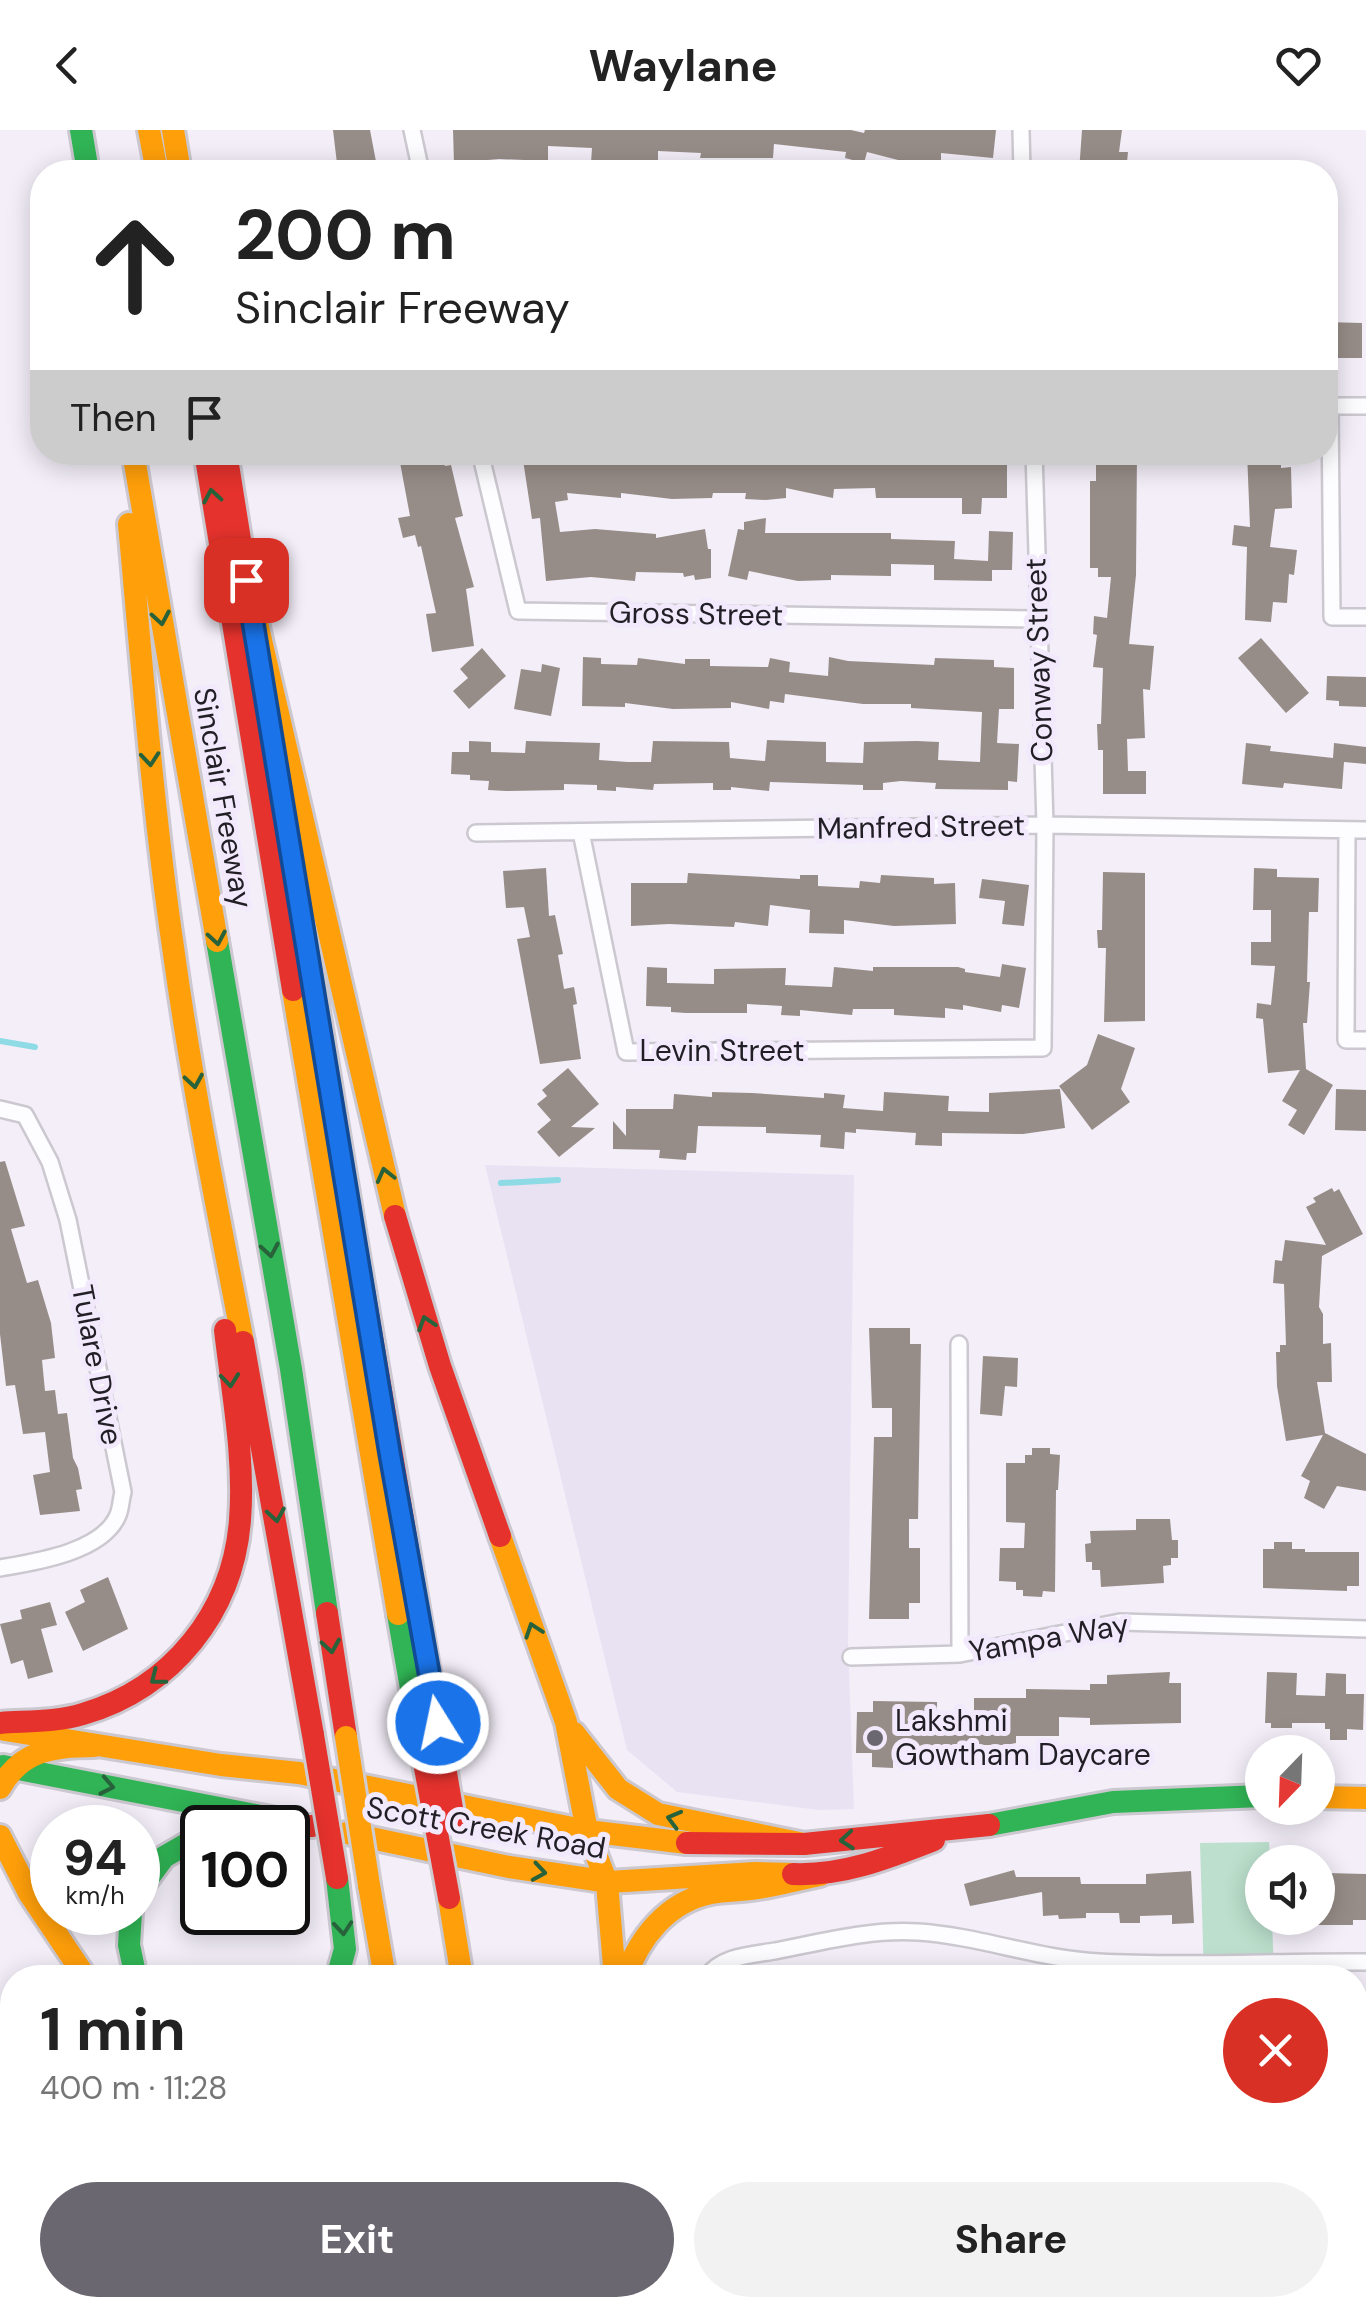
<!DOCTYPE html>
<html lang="en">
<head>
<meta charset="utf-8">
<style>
  :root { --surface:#fff; --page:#f2f2f2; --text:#222; --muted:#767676; --accent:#6b6770 }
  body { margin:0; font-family:"DM Sans",sans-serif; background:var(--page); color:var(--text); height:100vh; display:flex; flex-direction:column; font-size:38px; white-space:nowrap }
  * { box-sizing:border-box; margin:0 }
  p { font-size:32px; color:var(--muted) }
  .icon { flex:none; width:55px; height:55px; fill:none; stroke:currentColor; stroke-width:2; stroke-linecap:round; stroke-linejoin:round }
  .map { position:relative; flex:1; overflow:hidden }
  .sheet { position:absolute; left:0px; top:1835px; width:1368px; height:352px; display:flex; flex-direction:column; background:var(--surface); border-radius:40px 40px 0 0; box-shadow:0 5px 25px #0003 }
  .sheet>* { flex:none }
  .top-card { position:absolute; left:30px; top:30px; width:1308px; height:305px; border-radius:40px; box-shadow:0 5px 25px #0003; background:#fff; color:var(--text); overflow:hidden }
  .needle { width:65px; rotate:203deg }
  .controls { position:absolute; left:1245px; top:1605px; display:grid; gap:20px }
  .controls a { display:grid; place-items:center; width:90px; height:90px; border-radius:50%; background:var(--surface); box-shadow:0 5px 25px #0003; font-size:50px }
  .speed { position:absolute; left:30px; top:1675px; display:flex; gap:20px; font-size:50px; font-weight:700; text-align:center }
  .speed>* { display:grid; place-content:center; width:130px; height:130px; border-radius:50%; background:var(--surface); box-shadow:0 5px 25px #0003; line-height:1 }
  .speed small { font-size:25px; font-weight:400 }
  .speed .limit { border:5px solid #111; border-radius:15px; background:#fff; color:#111 }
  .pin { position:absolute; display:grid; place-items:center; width:85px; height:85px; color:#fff; margin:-42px; border-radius:20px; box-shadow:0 5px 15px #0006 }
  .me { position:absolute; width:110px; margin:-55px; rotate:350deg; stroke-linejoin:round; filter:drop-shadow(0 0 8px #0008) }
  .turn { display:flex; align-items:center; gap:35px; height:210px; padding:0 40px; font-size:45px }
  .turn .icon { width:130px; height:130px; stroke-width:2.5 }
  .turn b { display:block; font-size:70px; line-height:85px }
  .then { display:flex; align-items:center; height:95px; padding:0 40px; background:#0003; gap:20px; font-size:38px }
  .round { display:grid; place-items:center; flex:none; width:105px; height:105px; border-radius:52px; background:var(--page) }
  .head { display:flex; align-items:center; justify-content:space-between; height:170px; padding:0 40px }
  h1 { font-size:60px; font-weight:700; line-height:75px }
  .cta { display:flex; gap:20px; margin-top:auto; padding:20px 40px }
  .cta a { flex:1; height:115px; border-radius:60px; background:var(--accent); color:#fff; font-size:40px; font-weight:700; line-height:115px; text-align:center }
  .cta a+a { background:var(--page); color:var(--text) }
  header { display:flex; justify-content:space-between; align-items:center; height:130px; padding:0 40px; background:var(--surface); font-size:45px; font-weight:700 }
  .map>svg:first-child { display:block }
  .industrial { fill:#e8e2f3 }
  .green { fill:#bce0cd }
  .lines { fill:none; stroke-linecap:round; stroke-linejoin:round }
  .stream { stroke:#8edbe6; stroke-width:6 }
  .building { fill:#978d88 }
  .street-casing { stroke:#ccc8d0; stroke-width:20 }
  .fast-casing { stroke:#ccc8d0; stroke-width:28 }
  .slow-casing { stroke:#ccc8d0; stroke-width:28 }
  .jam-casing { stroke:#ccc8d0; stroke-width:28 }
  .street { stroke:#fdfcfe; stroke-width:15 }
  .fast { stroke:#30b455; stroke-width:22 }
  .slow { stroke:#ff9f0a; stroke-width:22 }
  .jam { stroke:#e5322d; stroke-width:22 }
  .slow-bridge-casing { stroke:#cfccd1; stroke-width:28; stroke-linecap:butt }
  .jam-bridge-casing { stroke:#cfccd1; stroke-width:28; stroke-linecap:butt }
  .slow-bridge { stroke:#ff9f0a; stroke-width:22 }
  .jam-bridge { stroke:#e5322d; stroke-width:22 }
  .oneway { stroke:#28623b }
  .route-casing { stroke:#114b97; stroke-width:25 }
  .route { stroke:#1a73e8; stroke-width:18 }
  .poi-dot { fill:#6b6770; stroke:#f2eafc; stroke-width:4 }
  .labels { text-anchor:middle; stroke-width:10; stroke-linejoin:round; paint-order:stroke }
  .street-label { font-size:30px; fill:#221e26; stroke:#f2eafc }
  .poi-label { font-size:30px; fill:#221e26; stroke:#f2eafc; text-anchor:start }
</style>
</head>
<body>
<header><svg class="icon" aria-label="back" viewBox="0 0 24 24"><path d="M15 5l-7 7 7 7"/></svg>Waylane<svg class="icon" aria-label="heart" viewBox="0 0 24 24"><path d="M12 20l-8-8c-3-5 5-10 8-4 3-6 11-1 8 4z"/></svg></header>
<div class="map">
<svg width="1366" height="2186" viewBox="0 0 1366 2186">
  <rect width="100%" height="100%" fill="#f3eef8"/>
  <path class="industrial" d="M485 1035 854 1045 848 1513 854 1679 819 1680 677 1662 627 1620Z"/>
  <path class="green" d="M1269 1712 1270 1732H1262V1788H1272L1274 1847H1204L1200 1713Z
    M12 2058V2175H147L155 2186H0V2066Z"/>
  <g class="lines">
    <path class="stream" d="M0 911 35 917
      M501 1053 558 1050"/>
  </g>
  <path class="building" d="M333 0H370L378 42H338Z
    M453 0H851L864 3 865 0H996L993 28 941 23V34L898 33V30L867 22 864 33 845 28 846 22 774 14 773 28H700L701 23 658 21V33H591L592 18 548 16V31L499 29 454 33Z
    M1082 0H1122L1119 22H1128L1126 42H1079Z
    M1325 192 1362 193V228H1325Z
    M421 322H443L445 336 451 335 463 386 455 388 474 457 466 459 474 516 432 522 426 484 436 483 421 416 418 417 415 405 403 408 398 388 410 386 399 327Z
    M603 322H654V326L689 330V326L707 327V322H767V327L804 329 805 322H822L858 330V322L1007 325V368H982L981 384H962V368H876L875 358 834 359 833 368 786 358V368L766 370 745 369 746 363H713L712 368 672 369 621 363V368L567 363 568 370 555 372 560 402 595 399 656 404V408L705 399 708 419H711V448L695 450 694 445 684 447 683 443 636 442 635 451 591 447 546 451 540 388 532 389 523 330 561 324 602 330Z
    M1096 322H1137L1136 445 1129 514 1154 516 1150 560 1143 559 1145 608 1127 609 1128 641H1146V664H1103V620H1098L1097 594H1101L1103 538 1093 537 1097 505 1093 504 1094 486 1107 488 1111 447H1098V438H1090V351H1096Z
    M1247 322H1281V338L1291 337 1292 378 1275 379 1270 417 1297 420 1294 445 1289 444 1287 473 1273 472 1271 492 1245 490 1247 417 1232 415 1234 395 1250 397Z
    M766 388 765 403H891V409L955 411 954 429 988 431 989 401 1013 402 1012 440H992V451L934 450V435L891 434V446L831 445V450L798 451 749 441 747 450 728 446 738 399 744 400V392Z
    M1261 508 1309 563 1286 583 1238 528Z
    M482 518 506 546 469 579 453 561 468 548 460 539Z
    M583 527 601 528V534L637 535 638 528 685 534V529H710V536L768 537 770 528 790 532 789 542 828 546 829 527 848 531 934 535 935 528 994 530V537L1014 538V579H999L997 613 1019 614 1017 652 1008 651V660L935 659 936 653 901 651 883 653V660H863V655L770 652 769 661 731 657V660H713V653L654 654 653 660 616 657V661L597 660V655L564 654V660L506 661 488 660 489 651 470 650V645L451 644 452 622H469V611L491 612V622L525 623 526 611 600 613 599 630 628 632H651L653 611 729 612 730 628 765 631 767 610 826 612V632L863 633 864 612 917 611 939 612 938 630 980 632 982 582 911 578V574H863L785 564 784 573 770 571 769 579 731 572V578L673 579 625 573V577L582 576Z
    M542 534 560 538 551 586 514 579 521 539 541 542Z
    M1327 546 1366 547V577L1339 576V571L1326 570Z
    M1246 613 1271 616 1270 621 1333 628 1334 613 1366 617V634L1344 632 1342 659 1284 653 1283 658 1242 654Z
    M546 738 549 786 555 785 563 824 558 825 564 859 574 857 577 874 573 875 581 929 540 934 517 809 530 807 524 777 506 778 503 741Z
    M1254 738 1277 739V747L1319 748 1318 782H1309L1307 852H1310L1307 893H1303L1306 939 1333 955 1304 1005 1288 995 1297 980 1282 971 1300 940 1268 943 1263 889 1256 888 1257 873 1271 875 1275 836 1251 835V812H1271V780H1253Z
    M1103 742 1145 743V891L1104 892 1106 818H1098L1097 800H1102Z
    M688 743 800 749V745H818V756L859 758 860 751 880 753 881 745 934 748V754L955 753 956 794 894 796 844 790V804L809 803 810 780 770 775 768 796 735 792 734 797 669 794 631 796V753H687Z
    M982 749 1029 755 1024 796 1002 794 1005 771 979 768Z
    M1002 834 1026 838 1019 878 1002 875 1001 882 963 875V880L945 878V888L894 885V879H853L852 885 800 880V886L781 885 782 876 747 874V883H686L671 882V877L646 876 647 837 667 838V853L714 854V839L786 838 785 855 832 857 834 837 873 841V837H958L965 839V842L1000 847Z
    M1098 904 1135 918 1121 959 1130 972 1092 1000 1059 956 1087 935Z
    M568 938 599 974 571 997 595 998 559 1027 537 1002 551 990 537 974 547 966 542 960Z
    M1060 959 1065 998 1023 1004 942 1003V1016L915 1015 916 1003 856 999V1003L845 1002 844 1019 820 1017 821 1005 766 1003V997L698 996 696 1023H687L686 1030 659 1028 660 1020 613 1019V991L626 1006V979H673L674 964 712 967V962L752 963 824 968V963L845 965 843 978 883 981 884 962 949 966 948 981 989 982V963Z
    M1336 959 1366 960V1001L1335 1000Z
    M5 1031 25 1096 11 1099 27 1153 38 1150 51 1193 55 1228 42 1230 45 1261 55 1260 58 1284 67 1283 73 1328 78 1338 82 1359 76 1360 80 1381 40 1385 33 1345 50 1342 45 1302 23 1304 15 1255 6 1256 0 1204V1032Z
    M1332 1058 1334 1062 1339 1059 1363 1104 1322 1126 1319 1177 1323 1184V1214L1331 1213 1332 1252H1317L1325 1303 1366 1324V1361L1337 1356 1324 1379 1304 1368 1310 1351 1301 1346 1323 1305 1286 1311 1277 1256 1276 1222H1280V1215H1286L1284 1154 1273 1153 1275 1130 1282 1131 1285 1110 1326 1115 1306 1077 1316 1072 1313 1068Z
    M869 1198H910V1214H921L918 1389H909V1418H920V1473H909V1489H869L874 1307H892V1278H872Z
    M983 1226 1018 1228 1017 1257 1005 1256 1002 1286 980 1284Z
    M1032 1318H1050V1324L1060 1325 1058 1360H1056L1055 1462 1043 1461 1042 1467 1023 1466V1460H1016V1452L999 1451 1000 1418H1024L1025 1393 1006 1392V1333H1025V1325H1032Z
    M1136 1389H1170L1172 1410H1178V1428H1171V1435L1163 1436 1164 1453 1101 1457 1100 1440H1092V1432H1086L1085 1414 1091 1413 1090 1401 1136 1400Z
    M1274 1412H1292V1419H1305V1422H1359V1456H1347V1461L1263 1458V1419H1274Z
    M108 1447 128 1499 83 1521 65 1482 85 1472 80 1460Z
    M50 1472 57 1495 41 1499 53 1542 28 1549 23 1530 11 1534 0 1494 22 1489 20 1480Z
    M1170 1542 1169 1553H1181V1593L1090 1595V1588L1059 1587V1606H1016V1613L1006 1615H954V1623H893V1638L872 1637V1623H856L857 1582H873V1571L937 1572V1582H974V1568H1026V1559L1090 1560V1554H1107V1545Z
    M1267 1542 1297 1543 1296 1565 1325 1566 1326 1543 1346 1544V1564H1364L1363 1600 1347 1599V1610H1330V1599H1325V1593H1292V1598H1271V1593H1265Z
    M1014 1740 1016 1747H1080L1081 1754H1146V1744L1191 1741 1194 1793 1172 1794V1785L1140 1786V1793H1120L1119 1783H1086V1788L1059 1789 1058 1785 1043 1786 1042 1762 970 1776 964 1754Z
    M1326 1743 1366 1744V1790H1353V1795H1318V1774L1326 1775Z"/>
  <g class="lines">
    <defs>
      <path id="street" d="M412 0 421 42
        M1021 0 1022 42
        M1366 276H1330L1332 487H1366
        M480 322 518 481 1037 489
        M1347 701 1346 910H1366
        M581 702 626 922 1043 918 1045 695 1034 322
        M476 703 1045 695 1366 700
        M0 979 25 985 50 1032 68 1090 123 1362C121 1369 121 1378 118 1385 103 1422 35 1432 0 1438
        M959 1214 960 1524
        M851 1527 960 1524 1120 1492 1366 1499
        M706 1848C720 1826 751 1825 775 1821 822 1812 870 1799 918 1802 980 1806 1037 1829 1099 1832 1187 1837 1277 1831 1366 1832
        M726 2175 728 2186
        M1099 2175V2186
        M1300 2175 1301 2186"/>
      <path id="fast" d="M81 0 88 42
        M217 811 291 1239 327 1483
        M398 1484 423 1627
        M3 1636 281 1690
        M989 1695 1113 1672 1262 1666
        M337 1748 345 1819 337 1848
        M138 1762 164 1727 202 1705
        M131 1782 129 1815 136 1848
        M308 2175 315 2186
        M441 2175 442 2186
        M516 2175 517 2186"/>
      <path id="slow" d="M149 0 157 42
        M173 0 180 42
        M133 322 217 811
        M129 394C142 537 153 681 174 824 192 954 218 1083 243 1212
        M247 450 395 1086
        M291 715 356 1113
        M293 860 398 1484
        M500 1406 566 1592 587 1701 607 1753 615 1848
        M5 1600 221 1635 299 1643 587 1701 687 1713
        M574 1603 618 1659 658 1684 804 1714
        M0 1658C21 1620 54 1616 94 1616
        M1318 1667 1366 1668
        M347 1703 509 1737 609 1752 755 1743 793 1744
        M0 1706 29 1763 86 1848
        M369 1755 385 1848
        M449 1768 462 1848
        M625 1848C639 1808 667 1772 711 1763 726 1760 742 1761 758 1758 779 1755 799 1749 820 1745
        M620 2175V2186"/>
      <path id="jam" d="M205 322 293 860
        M226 322 249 466
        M395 1086 440 1236 500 1406
        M356 1113 444 1631
        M243 1212 313 1605
        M327 1483 346 1607
        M0 1593C27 1591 57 1592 83 1584 172 1558 233 1482 240 1390 245 1327 232 1262 225 1200
        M256 1698 312 1696
        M687 1713 804 1714 989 1695
        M793 1744C843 1746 888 1728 934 1710"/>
    </defs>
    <use href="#street" class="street-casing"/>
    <use href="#fast" class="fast-casing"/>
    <use href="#slow" class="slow-casing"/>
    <use href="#jam" class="jam-casing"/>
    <use href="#street" class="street"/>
    <use href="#fast" class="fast"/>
    <use href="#slow" class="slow"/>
    <use href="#jam" class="jam"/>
    <defs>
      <path id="slow-bridge" d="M346 1607 369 1755"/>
      <path id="jam-bridge" d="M313 1605 337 1748
        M423 1627 449 1768
        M444 1631 454 1690"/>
    </defs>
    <use href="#slow-bridge" class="slow-bridge-casing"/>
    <use href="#jam-bridge" class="jam-bridge-casing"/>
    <use href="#slow-bridge" class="slow-bridge"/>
    <use href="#jam-bridge" class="jam-bridge"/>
  </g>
  <defs><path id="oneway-chevron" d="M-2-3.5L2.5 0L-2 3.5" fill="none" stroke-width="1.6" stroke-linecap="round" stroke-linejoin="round" transform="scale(2.5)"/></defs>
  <g class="oneway">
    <use href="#oneway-chevron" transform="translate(212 366) rotate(-100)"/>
    <use href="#oneway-chevron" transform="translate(161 488) rotate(80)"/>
    <use href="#oneway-chevron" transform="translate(150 629) rotate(85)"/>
    <use href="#oneway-chevron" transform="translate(217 808) rotate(80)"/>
    <use href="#oneway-chevron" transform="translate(194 951) rotate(81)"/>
    <use href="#oneway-chevron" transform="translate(385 1045) rotate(-104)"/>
    <use href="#oneway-chevron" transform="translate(270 1120) rotate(80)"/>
    <use href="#oneway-chevron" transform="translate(426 1193) rotate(-108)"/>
    <use href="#oneway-chevron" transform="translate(230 1250) rotate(84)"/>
    <use href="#oneway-chevron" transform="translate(276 1385) rotate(80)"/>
    <use href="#oneway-chevron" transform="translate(533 1500) rotate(-109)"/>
    <use href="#oneway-chevron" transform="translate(331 1516) rotate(81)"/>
    <use href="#oneway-chevron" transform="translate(157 1548) rotate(142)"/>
    <use href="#oneway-chevron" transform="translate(107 1656) rotate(11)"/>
    <use href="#oneway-chevron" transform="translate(674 1689) rotate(-165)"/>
    <use href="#oneway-chevron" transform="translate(847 1710) rotate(175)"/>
    <use href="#oneway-chevron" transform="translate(539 1742) rotate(9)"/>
    <use href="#oneway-chevron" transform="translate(343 1798) rotate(85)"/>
  </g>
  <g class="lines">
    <defs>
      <path id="route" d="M246 450 390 1325 438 1593"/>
    </defs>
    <use href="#route" class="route-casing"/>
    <use href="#route" class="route"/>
  </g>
  <circle class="poi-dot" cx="875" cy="1608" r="10"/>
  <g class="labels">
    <g class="street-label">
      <text transform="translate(696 484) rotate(1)" y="10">Gross Street</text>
      <text transform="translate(1039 530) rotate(-92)" y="10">Conway Street</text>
      <text transform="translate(223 668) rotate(80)" y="10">Sinclair Freeway</text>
      <text transform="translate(921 697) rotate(-1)" y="10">Manfred Street</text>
      <text x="722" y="931">Levin Street</text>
      <text transform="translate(97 1235) rotate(79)" y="10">Tulare Drive</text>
      <text transform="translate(1049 1508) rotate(-10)" y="10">Yampa Way</text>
      <text transform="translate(486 1698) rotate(10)" y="10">Scott Creek Road</text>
    </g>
    <g class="poi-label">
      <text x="895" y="1601">Lakshmi<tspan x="895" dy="34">Gowtham Daycare</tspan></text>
    </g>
  </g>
</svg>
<div class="controls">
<a><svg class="needle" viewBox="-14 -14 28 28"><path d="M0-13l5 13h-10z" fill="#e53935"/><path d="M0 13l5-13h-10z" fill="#767676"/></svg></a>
<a><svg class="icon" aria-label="sound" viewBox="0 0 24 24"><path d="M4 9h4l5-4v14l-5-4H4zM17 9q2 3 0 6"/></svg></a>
</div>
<div class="speed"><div>94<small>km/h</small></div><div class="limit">100</div></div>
<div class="pin" style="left:246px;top:450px;background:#d93025"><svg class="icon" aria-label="arrive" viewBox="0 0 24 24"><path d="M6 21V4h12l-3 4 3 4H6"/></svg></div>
<svg class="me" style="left:438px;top:1593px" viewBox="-20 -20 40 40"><circle r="17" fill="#1a73e8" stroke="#fff" stroke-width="3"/><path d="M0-11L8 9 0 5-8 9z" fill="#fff"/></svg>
<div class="top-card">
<div class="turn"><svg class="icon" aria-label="ahead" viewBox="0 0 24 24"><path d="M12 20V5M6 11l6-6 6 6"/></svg><div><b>200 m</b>Sinclair Freeway</div></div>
<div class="then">Then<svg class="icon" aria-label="arrive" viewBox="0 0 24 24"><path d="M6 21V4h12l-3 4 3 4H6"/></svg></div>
</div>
<section class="sheet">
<div class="head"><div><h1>1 min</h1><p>400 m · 11:28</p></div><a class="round" style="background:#d93025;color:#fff"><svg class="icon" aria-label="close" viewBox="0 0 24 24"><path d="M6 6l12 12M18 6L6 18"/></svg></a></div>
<div class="cta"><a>Exit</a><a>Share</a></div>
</section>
</div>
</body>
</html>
